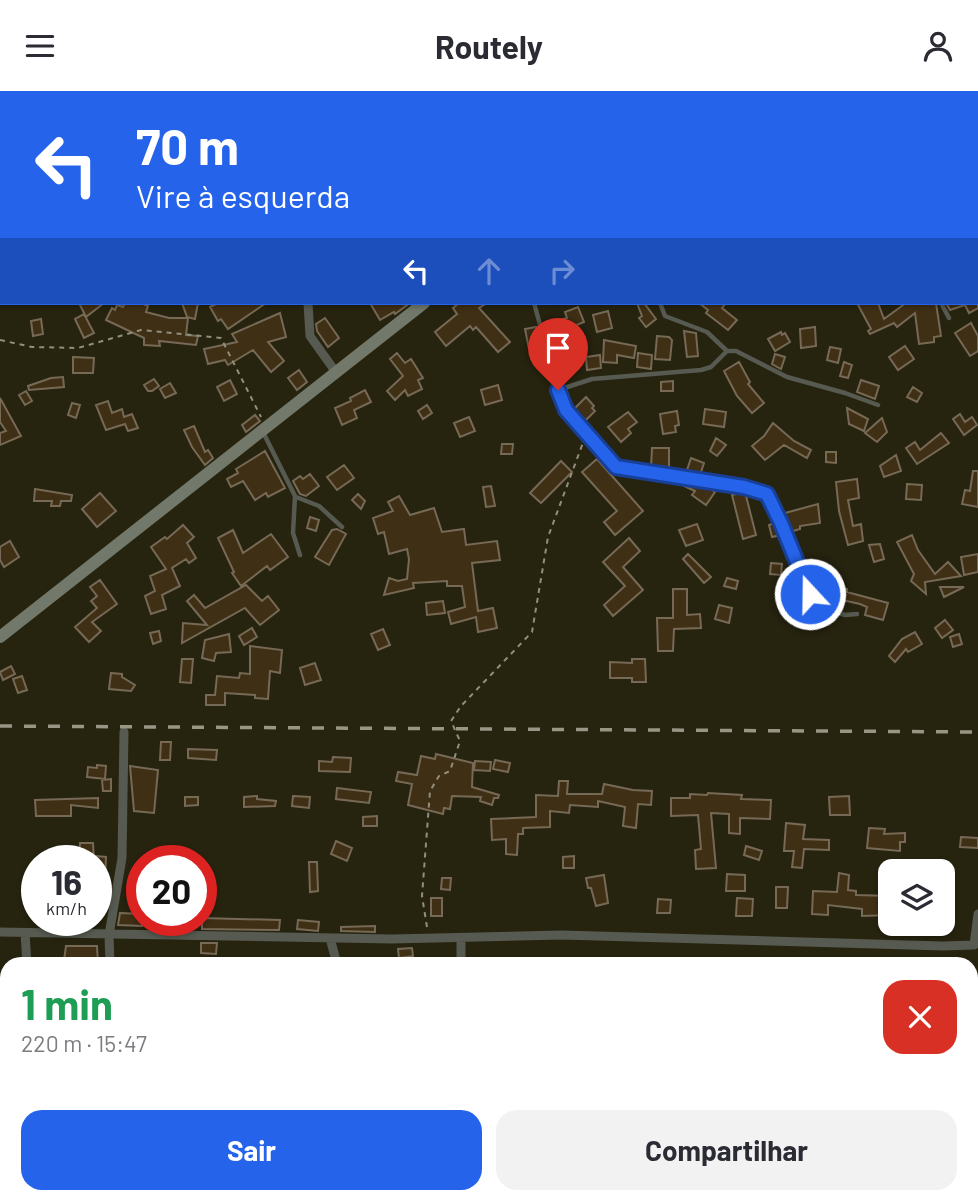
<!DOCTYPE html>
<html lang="pt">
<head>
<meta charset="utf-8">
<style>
  :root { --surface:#fff; --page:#f2f2f3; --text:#2b2b33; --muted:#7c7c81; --accent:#2563eb }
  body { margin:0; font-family:Barlow,sans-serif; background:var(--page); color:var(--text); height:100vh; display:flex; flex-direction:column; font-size:26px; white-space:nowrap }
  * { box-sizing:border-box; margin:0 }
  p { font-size:23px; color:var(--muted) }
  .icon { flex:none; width:38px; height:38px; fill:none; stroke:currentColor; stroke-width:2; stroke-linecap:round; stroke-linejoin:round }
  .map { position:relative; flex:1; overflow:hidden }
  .sheet { position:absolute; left:0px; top:866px; width:978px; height:247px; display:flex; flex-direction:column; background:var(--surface); border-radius:21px 21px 0 0; box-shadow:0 2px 5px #0004 }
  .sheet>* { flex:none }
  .banner { position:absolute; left:0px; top:0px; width:978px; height:214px; box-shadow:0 2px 5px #0004; background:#2563eb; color:#fff; overflow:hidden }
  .tools { position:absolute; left:878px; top:768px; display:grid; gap:14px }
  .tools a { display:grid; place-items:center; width:77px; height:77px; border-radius:14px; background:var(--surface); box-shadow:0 2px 5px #0004; font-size:35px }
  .speed { position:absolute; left:21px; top:754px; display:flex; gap:14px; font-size:35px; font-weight:700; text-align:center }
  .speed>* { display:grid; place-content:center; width:91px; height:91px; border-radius:50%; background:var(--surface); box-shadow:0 2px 5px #0004; line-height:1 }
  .speed small { font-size:18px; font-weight:400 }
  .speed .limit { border:10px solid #d22; background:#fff; color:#111 }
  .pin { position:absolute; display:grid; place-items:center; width:60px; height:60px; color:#fff; margin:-72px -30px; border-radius:50% 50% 50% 0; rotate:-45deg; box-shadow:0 0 7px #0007 }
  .pin .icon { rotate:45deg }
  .me { position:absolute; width:77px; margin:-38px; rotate:339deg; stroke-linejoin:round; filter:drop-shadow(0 0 5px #0008) }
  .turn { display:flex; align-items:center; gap:24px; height:147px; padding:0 21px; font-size:32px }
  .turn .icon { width:91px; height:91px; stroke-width:2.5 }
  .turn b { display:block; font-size:49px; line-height:60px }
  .lanes { display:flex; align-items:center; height:66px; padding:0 21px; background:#0003; justify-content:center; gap:35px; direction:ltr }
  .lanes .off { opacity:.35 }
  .round { display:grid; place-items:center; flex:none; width:74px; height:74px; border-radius:21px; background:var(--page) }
  .head { display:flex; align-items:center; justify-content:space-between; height:119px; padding:0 21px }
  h1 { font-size:42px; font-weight:700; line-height:52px; color:#1e9e55 }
  .cta { display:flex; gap:14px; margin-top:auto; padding:14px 21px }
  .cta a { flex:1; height:80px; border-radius:21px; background:var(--accent); color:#fff; font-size:28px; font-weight:700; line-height:80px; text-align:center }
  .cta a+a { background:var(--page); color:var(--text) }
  header { display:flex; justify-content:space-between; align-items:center; height:91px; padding:0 21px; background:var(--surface); font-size:32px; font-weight:700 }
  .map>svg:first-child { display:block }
  .green { fill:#5d3211 }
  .building { fill:#3f2f15; stroke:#766955; stroke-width:2 }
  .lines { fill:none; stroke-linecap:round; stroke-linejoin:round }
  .path { stroke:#918f7e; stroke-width:2; stroke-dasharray:5 5; stroke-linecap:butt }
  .lane { stroke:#565a50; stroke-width:4.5 }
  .street { stroke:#565a50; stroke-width:9 }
  .secondary { stroke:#72796a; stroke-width:12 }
  .rail { stroke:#999686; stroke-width:3.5; stroke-dasharray:12 12; stroke-linecap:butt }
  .route-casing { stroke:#184099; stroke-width:18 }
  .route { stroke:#2563eb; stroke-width:12 }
</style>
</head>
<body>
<header><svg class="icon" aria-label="menu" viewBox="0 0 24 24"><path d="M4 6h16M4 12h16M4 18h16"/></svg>Routely<svg class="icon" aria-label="person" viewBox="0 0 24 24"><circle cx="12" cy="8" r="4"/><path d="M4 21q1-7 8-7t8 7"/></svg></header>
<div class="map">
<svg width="978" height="1112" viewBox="0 0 978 1112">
  <rect width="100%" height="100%" fill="#26230f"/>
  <path class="green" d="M598 1106H640L646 1112H593Z"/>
  <path class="building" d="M79 212H104L86 226Z
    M125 212H141L148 215 146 221 169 227H188L186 244 198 245 196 254 159 250 160 255 144 254V247L106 229 112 217 115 219 117 214 123 216Z
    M182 212H198L195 228 187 226Z
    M218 212H266L228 238 221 228 218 230 210 216Z
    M370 212H410L395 223 394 221 380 229Z
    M459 212H487L479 217 510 251 498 261 476 236 473 239 470 235 446 255 435 241 457 223 453 217Z
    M637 212H644L656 228 646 236 639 227 642 225Z
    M699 212H726L722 217 737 229 728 239 706 222 708 219Z
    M857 212H878L884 228 906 212H936L941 245 934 246V251L919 253 915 222 897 236 894 232 870 243 868 240 871 238Z
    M946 212H978V217L969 222 965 214 950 219Z
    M578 216 584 231 548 246 545 233 567 227 565 221Z
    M608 220 612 237 597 241 593 224Z
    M280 222 286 246 268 251 284 270 271 281 253 259 228 274 225 269 208 273 204 258 237 251 232 243Z
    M84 223 94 242 84 247 75 228Z
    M325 227 339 247 328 256 317 240 316 233Z
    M41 228 43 243 33 245 31 230Z
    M971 232 978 245V260L970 265 955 242Z
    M536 236 541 256 529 258 525 238Z
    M815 236 816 255 801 257 800 238Z
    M684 240 696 242 698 265 687 266Z
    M781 241 782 244 785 242 790 251 775 260 768 248Z
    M657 245 669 246 672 249 670 269 655 268Z
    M604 249 636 255 634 267 617 264V272L603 271Z
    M905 255 914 268 898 279 889 266Z
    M830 256 841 258 838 272 827 269Z
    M397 262 405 272 411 268 423 287 418 289 422 298 408 305 405 299 395 309 387 300 403 285 390 268Z
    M638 262 652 264 651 278 637 276Z
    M775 263 785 266 781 278 772 273Z
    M600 264 601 277 587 279 586 266Z
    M73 266 94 267 93 282H73Z
    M739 271 750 291 748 293 764 312 752 322 737 305 724 280Z
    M844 271 852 274 848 287 840 285Z
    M299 279 307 291 297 299 288 287Z
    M63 286 64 296 29 299 28 295 51 287Z
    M154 288 159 295 152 300H148L144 294Z
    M230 289 237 303 224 310 217 296Z
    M861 289 879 295 875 308 857 301Z
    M673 290V300H661V291Z
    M170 292 176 302 165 307 160 298Z
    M498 294 502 309 485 314 481 299Z
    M913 296 922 302 917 311 907 306Z
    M365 299 371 311 354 319 357 327 342 334 335 317 351 310 350 307Z
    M26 300 32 310 25 314 19 304Z
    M586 306 594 315 592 317 595 320 584 331 573 319Z
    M0 307 21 345 0 354V342L6 340 0 331Z
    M108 310 112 322 122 318 124 326 132 323 138 337 128 340 125 333 106 339 96 314Z
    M72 312 80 314 76 327 68 324Z
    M427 314 432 322 423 328 418 320Z
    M847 317 868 328 864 340 849 333Z
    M705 318 726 321 724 336 703 333Z
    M677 320 679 334 675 335 676 341 663 343 660 323Z
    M628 321 637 331 628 338 631 342 621 351 608 336Z
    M960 323 965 331 972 326 977 334 964 344 953 328Z
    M255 324 260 330 246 341 242 334Z
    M469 326 475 340 460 346 454 332Z
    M882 327 887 341 877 351 865 342Z
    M773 332 794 350 811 359 807 367 784 354 765 369 752 355 764 345Z
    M194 335 205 361 208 359 213 367 205 374 192 356 184 339Z
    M941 342 949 352 917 373 906 357 915 351 920 359Z
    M716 347 726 354 717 365 710 360Z
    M502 353H513L512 363H501Z
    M652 357H669V377H651Z
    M265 360 285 397 268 406 266 402 255 409 243 390 231 396 227 388 238 382 236 378Z
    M826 361H836V372L826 371Z
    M896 364 901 380 884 386 880 375Z
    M691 367 704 372 700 384 690 383 691 380 687 379Z
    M597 368 643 420 615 444 604 431 617 420 582 381Z
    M561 370 572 381 541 412 530 402Z
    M344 374 354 387 337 399 327 386Z
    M973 380H978V416L962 413 965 399 970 400Z
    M310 383 319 395 306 405 300 403 293 390 300 385 303 388Z
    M857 388 859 407 848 409 853 435 861 433 863 450 848 454 839 420 836 391Z
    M685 392 707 395 715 401 706 414 692 404 695 400 684 395Z
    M907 393 922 394 921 409 906 408Z
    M491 395 495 415 486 416 483 396Z
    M35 398 72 404 71 410H61L60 415H51L52 410H34Z
    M745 401 756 444 743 448 732 404Z
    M100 402 116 420 97 436 82 418Z
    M358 403 365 410 361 418 352 409Z
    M399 405 410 424 434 417 442 441 464 438 466 454 497 450 500 469 472 472 478 520 493 517 497 537 478 541 476 526 451 533 448 521 465 516 462 495H447V490L413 492 414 497 384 504 389 487 398 490 407 488 409 468 407 458 389 463 384 441 378 443 373 427 393 420 388 411Z
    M818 413 820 432 800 435V438L790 441 785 422Z
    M310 426 319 429 316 440 307 437Z
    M776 432 781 444 772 446 769 434Z
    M697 433 703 449 686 455 679 439Z
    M183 434 194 446 187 452 196 467 189 472 186 468 172 477 180 495 162 504 166 518 151 523 145 505 155 500 150 485 166 478 151 456 165 446 167 448Z
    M337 438 346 443 329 474 315 466 332 439Z
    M233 439 243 462 271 443 288 466 270 479 267 475 241 495 232 482 234 481 218 447Z
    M912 444 918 459 935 483 948 471 961 485 925 491 926 503 911 490 914 483 897 451Z
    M629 447 640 460 623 476 643 499 613 525 604 514 625 495 603 471Z
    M10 450 19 466 4 476 0 469V456Z
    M880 453 884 468 874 471 869 454Z
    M688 463 711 486 704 492 683 468Z
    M978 463V481L964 484 961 466Z
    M771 472 782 473 781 484 770 483Z
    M814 486 831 491 829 495 847 498V500H843L888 512 883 529 865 524 867 516 860 513 820 504 814 500 812 495Z
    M727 487 738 490 736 498 724 495Z
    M100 489 117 513 92 531 101 540 89 551 75 536 97 517 91 510 97 505 90 496Z
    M246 494 262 510 268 505 279 519 260 534 245 517 182 552 183 532 207 534 187 510 194 504 205 517Z
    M940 496H964L944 506Z
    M673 498H687V524L700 523 701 537 674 538 673 560H658L657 527H673Z
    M443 510 445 522 427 524 426 512Z
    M719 514 732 517 729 532 715 528Z
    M945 529 953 539 942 547 935 537Z
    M252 537 257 546 244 554 239 545Z
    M383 538 390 554 378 559 371 543Z
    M159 540 161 550 153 553 150 542Z
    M915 541 922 553 908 561 906 558 895 571 889 565 902 548Z
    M229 543 231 561 216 562 214 570 202 567 205 549Z
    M959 543 962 553 953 556 950 546Z
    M250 555 282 559 280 582 270 580 268 608 255 607V604L225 602V614H206V604H215L217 585 239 587 240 582 250 583Z
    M182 568H193L191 592 180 591Z
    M632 568H645L646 591H632V587H610V571L632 572Z
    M315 572 321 589 305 594 300 577Z
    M11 575 15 583 3 589 0 581Z
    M111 582 122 583V586L135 594 131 600 109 598Z
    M22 585 27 599 18 602 13 588Z
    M161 651H171L170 669H160Z
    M188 658 217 659 216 669 188 667Z
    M436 663 473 672 472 696 499 704 498 707H494L492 714 480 710 481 706 452 705 450 718 444 717 443 723 408 714 412 693 396 690 398 681 417 684 421 665 435 668Z
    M333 666 351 667 350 681 319 680V670L332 671Z
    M495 669 510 672 508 681 493 678Z
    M475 670 491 671 490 680 474 679Z
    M97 674 106 675 105 688 87 686 88 676 97 677Z
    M130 675 158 679 154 722 134 720Z
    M111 688V700H103L102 689Z
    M559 690H568L567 703H602L604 693 633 699 652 700 651 714 638 713 636 737 623 735 625 716 598 710V716L570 714 569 722 550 720V736L523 737V743H518L517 764 506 763V748L492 749 491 728 536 726V704L558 705Z
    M337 697 371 701 369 712 336 708Z
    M708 702 742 704 741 708 771 709 770 728 740 727V743L729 742V723L711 722 716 777 696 778 695 759 701 758 698 724 671 725V707H690V703L707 704Z
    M257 705V708L276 710 275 715 244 716V706Z
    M293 705 310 706 309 717 292 715Z
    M849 705 850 724H830L829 706Z
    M185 706H198V714L185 715Z
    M98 707V717L71 714V725H36L35 709Z
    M377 725V735H363V726Z
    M786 732 805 734 803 748 829 749V759L804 758 802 777 792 776 794 760H784Z
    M869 737 885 738 884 743 905 742V751H900V760L867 757Z
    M961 746 978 747V757L960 756Z
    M336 750 352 757 347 770 331 763Z
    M80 752H93L94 770H79Z
    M746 755 762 760 759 769 744 764Z
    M96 765 106 766 105 791 96 790Z
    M574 765V777H563V766Z
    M309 771H317L318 800 310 801Z
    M839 782 849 784 848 799 856 800V804L891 805V824L862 825V818L828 814V824L812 823 813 800 837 801Z
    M727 783 745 784V800H726Z
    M604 784 608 812 596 815 591 797H588L586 787Z
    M442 787H451L450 799 441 798Z
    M776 796H788L787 817H776Z
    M431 807H442V825H431Z
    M737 807 753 808 752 825H736Z
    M658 808 671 809 670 822H657Z
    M120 822 142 823V835L118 834Z
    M202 827 280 829 279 839 202 838Z
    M298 829 319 831 318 840 297 838Z
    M375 835V841L341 840V836Z
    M201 852H217L216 863 201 862Z
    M66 855H97L98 873H71V869H64Z
    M412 857 413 865 399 867 398 858Z"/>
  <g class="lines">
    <path class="path" d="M254 0 256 2
      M459 0 461 2
      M104 2 105 0
      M467 2 475 0
      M0 27 2 26
      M0 249 32 256 78 257 141 239 221 247 261 326
      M427 836 422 805 430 700 439 685 450 680 460 650 451 630 461 615 532 541 548 446 584 349"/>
    <path class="lane" d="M856 0 857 2
      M534 212 558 299 567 319 616 376 744 396 767 403 781 431 810 503 836 521 845 524 857 523
      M660 212 665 225 707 241 727 260H736L787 286 845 302 878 314
      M941 212 949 227
      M558 299 592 288 701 279 711 276 727 260
      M263 341 295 405 293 442 300 464
      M296 406 319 415 342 436
      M971 1090 978 1087
      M929 1112 938 1106"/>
    <path class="street" d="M339 0V2
      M586 0V2
      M308 212 310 245 335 280
      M0 841 392 848 562 844 943 855 974 854 978 823
      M25 842 27 873
      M330 847 337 873
      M461 847V873
      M110 873 109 844 122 767 124 641
      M0 1041 7 1038
      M0 1103 7 1094
      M321 1106 332 1112
      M680 1106 687 1112
      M138 1112V1106
      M444 1112 446 1106"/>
    <path class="secondary" d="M695 2 698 0
      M0 546 424 212"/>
    <path class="rail" d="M0 635 978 641"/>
  </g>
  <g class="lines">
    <defs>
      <path id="route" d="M558 299 566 319 616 376 744 396 767 403 781 432 810 503"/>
    </defs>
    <use href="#route" class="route-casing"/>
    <use href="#route" class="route"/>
  </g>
</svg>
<div class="tools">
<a><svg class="icon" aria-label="layers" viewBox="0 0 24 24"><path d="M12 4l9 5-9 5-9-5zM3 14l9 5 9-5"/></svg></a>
</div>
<div class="speed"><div>16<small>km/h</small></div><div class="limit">20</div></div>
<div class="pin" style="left:558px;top:299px;background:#d93025"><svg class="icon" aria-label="arrive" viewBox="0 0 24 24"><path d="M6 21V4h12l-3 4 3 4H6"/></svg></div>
<svg class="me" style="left:810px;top:503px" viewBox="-20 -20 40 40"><circle r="17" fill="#2563eb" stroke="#fff" stroke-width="3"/><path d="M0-11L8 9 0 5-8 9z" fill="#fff"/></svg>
<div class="banner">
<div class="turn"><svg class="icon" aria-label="left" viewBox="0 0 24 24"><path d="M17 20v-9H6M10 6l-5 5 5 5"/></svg><div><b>70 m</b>Vire à esquerda</div></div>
<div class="lanes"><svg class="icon" aria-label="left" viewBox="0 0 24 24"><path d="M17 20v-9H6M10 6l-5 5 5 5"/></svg><svg class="icon off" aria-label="ahead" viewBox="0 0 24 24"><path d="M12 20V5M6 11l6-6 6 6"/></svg><svg class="icon off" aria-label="right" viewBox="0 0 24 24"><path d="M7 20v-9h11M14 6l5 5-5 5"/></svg></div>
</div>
<section class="sheet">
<div class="head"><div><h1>1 min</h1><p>220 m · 15:47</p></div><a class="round" style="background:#d93025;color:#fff"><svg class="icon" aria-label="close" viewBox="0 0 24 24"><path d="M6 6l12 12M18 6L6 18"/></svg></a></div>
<div class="cta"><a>Sair</a><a>Compartilhar</a></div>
</section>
</div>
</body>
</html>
